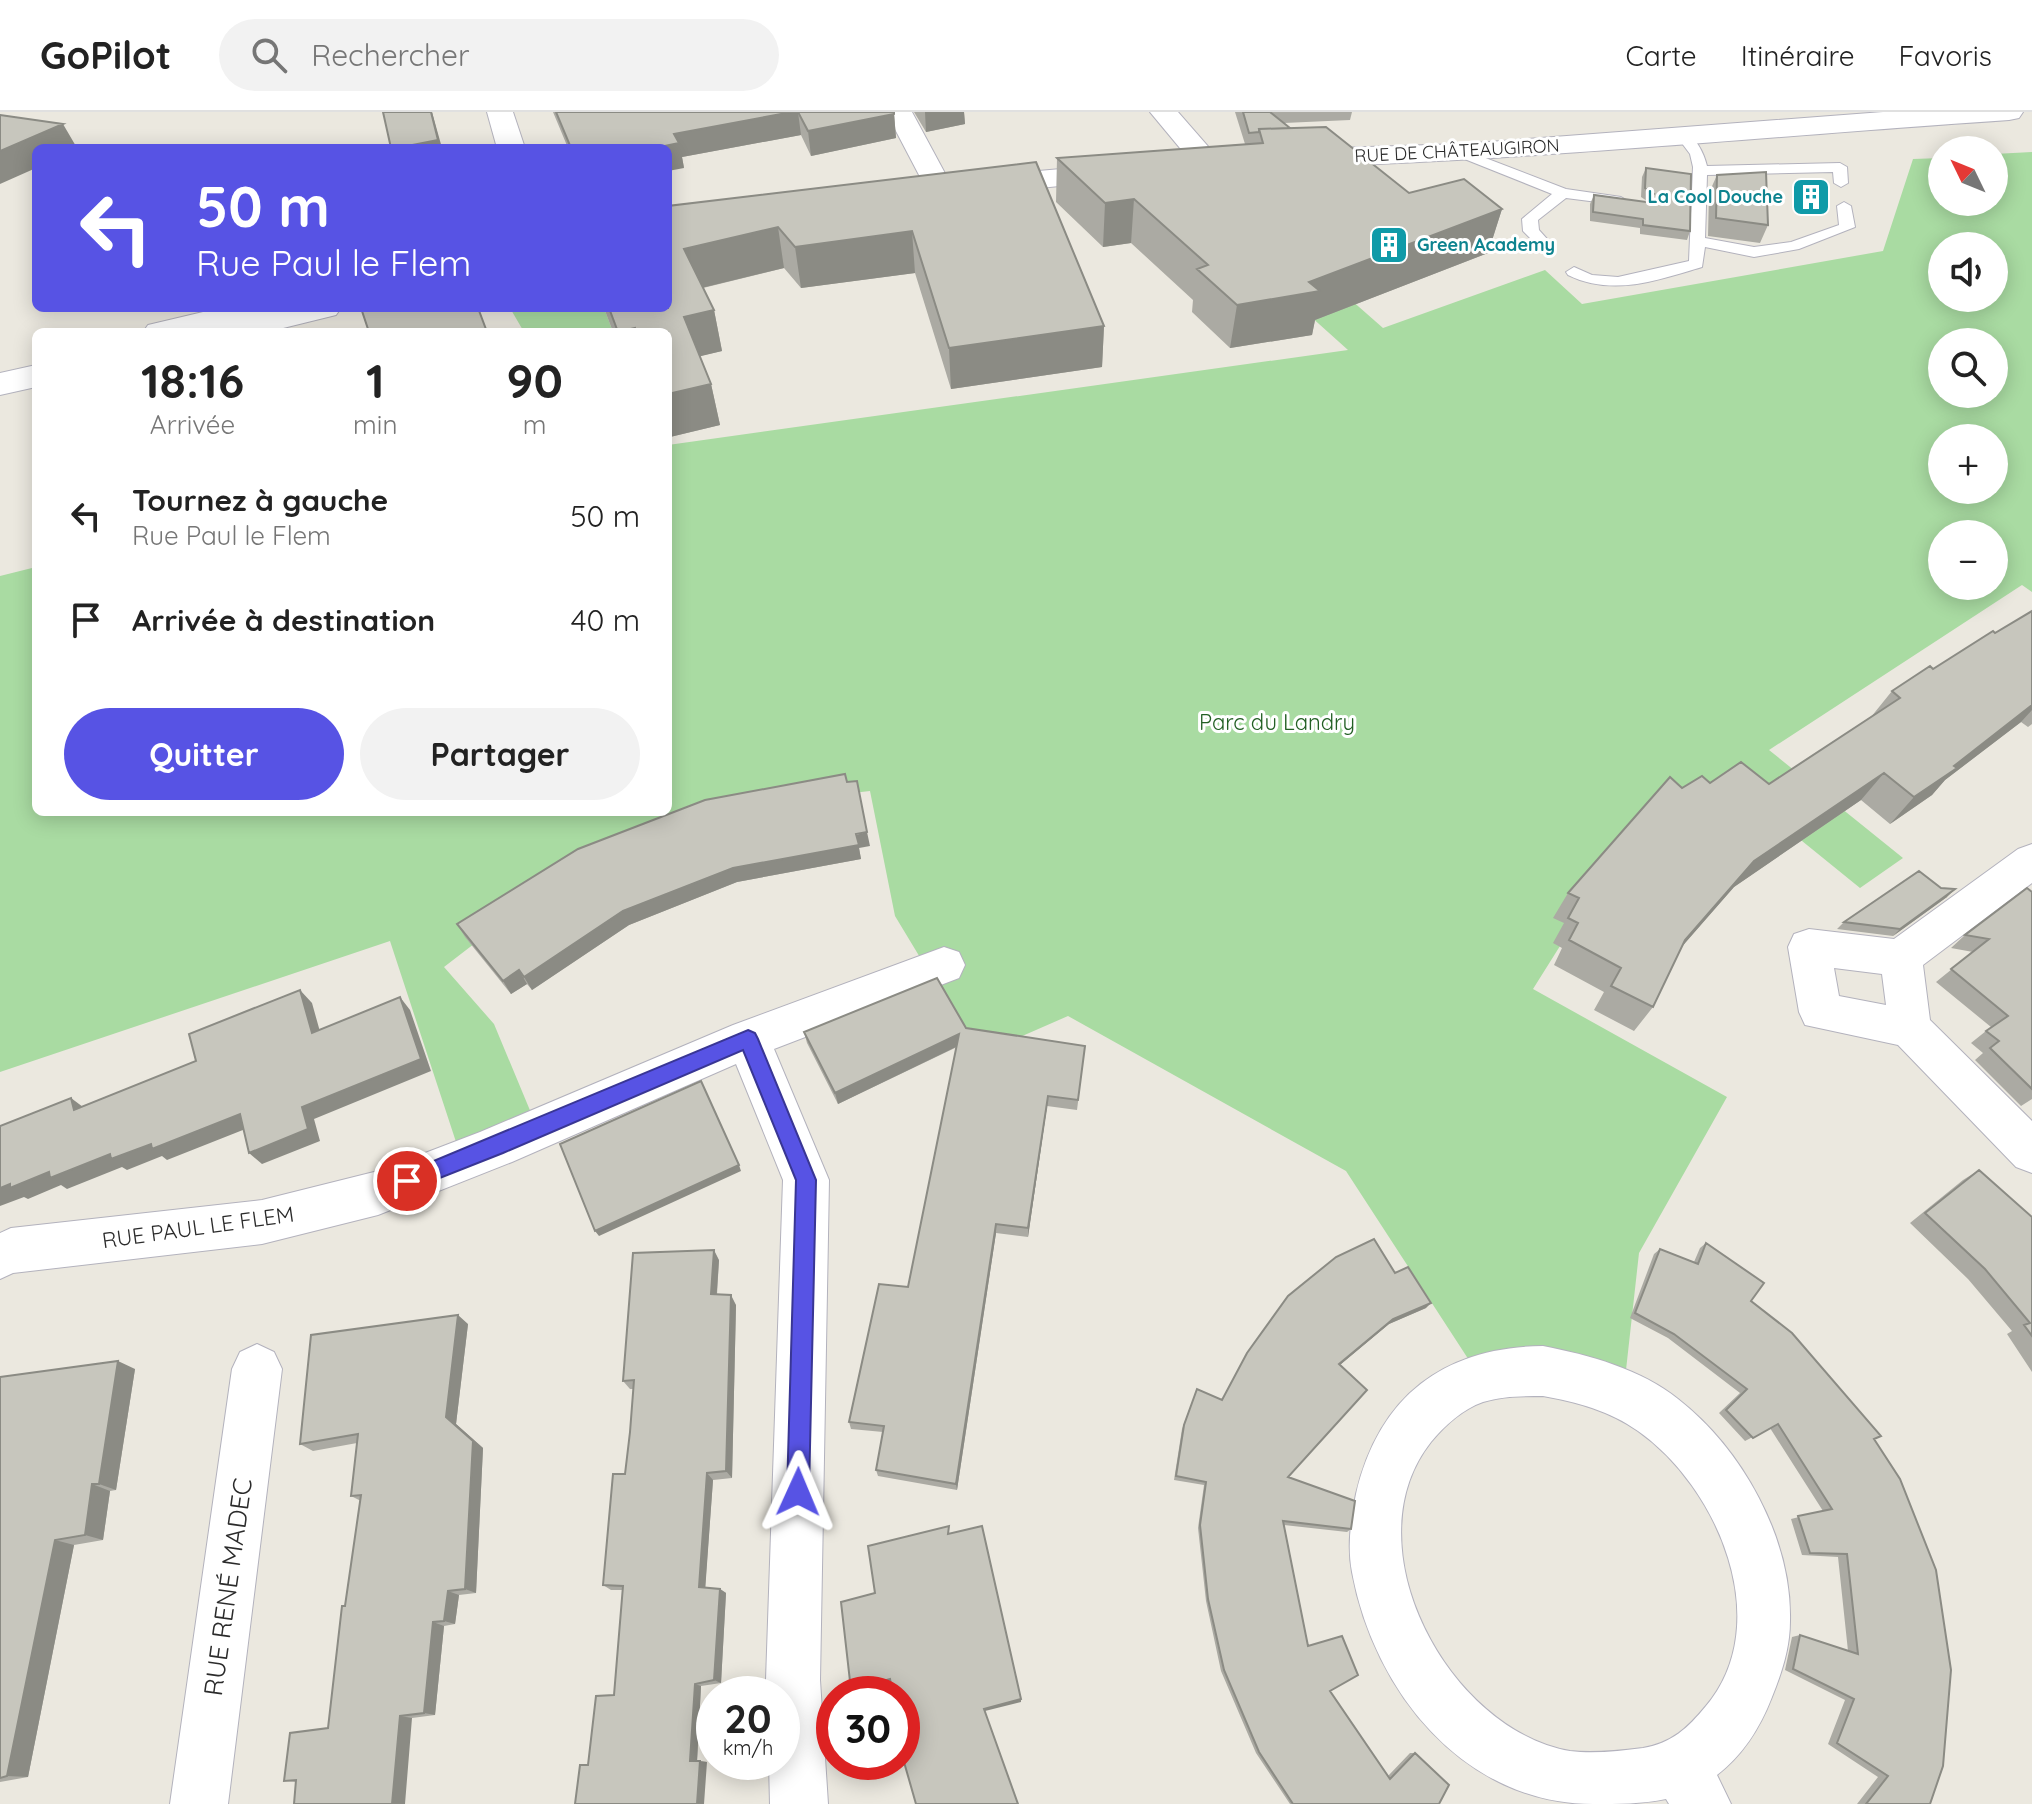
<!DOCTYPE html>
<html lang="fr">
<head>
<meta charset="utf-8">
<style>
  :root { --surface:#fff; --page:#f2f2f2; --text:#222; --muted:#767676; --line:#e0e0e0; --accent:#5753e4 }
  body { margin:0; font-family:Quicksand,sans-serif; background:var(--page); color:var(--text); height:100vh; display:flex; flex-direction:column; font-size:30px; white-space:nowrap }
  * { box-sizing:border-box; margin:0 }
  p { font-size:26px; color:var(--muted) }
  .icon { flex:none; width:44px; height:44px; fill:none; stroke:currentColor; stroke-width:2; stroke-linecap:round; stroke-linejoin:round }
  .map { position:relative; flex:1; overflow:hidden }
  .sheet { position:absolute; left:32px; top:216px; width:640px; height:488px; display:flex; flex-direction:column; background:var(--surface); border-radius:12px; box-shadow:0 4px 20px #0003 }
  .sheet>* { flex:none }
  .hud { position:absolute; left:32px; top:32px; width:640px; height:168px; border-radius:12px; box-shadow:0 4px 20px #0003; background:#5753e4; color:#fff; overflow:hidden }
  .needle { width:52px; rotate:313deg }
  .fabs { position:absolute; left:1928px; top:24px; display:grid; gap:16px }
  .fabs a { display:grid; place-items:center; width:80px; height:80px; border-radius:50%; background:var(--surface); box-shadow:0 4px 20px #0003; font-size:40px }
  .speed { position:absolute; left:696px; top:1564px; display:flex; gap:16px; font-size:40px; font-weight:700; text-align:center }
  .speed>* { display:grid; place-content:center; width:104px; height:104px; border-radius:50%; background:var(--surface); box-shadow:0 4px 20px #0003; line-height:1 }
  .speed small { font-size:20px; font-weight:400 }
  .speed .limit { border:12px solid #d22; background:#fff; color:#111 }
  .pin { position:absolute; display:grid; place-items:center; width:68px; height:68px; color:#fff; margin:-34px; border:4px solid #fff; border-radius:50%; box-shadow:0 2px 8px #0007 }
  .me { position:absolute; width:88px; margin:-44px; rotate:1deg; stroke-linejoin:round; filter:drop-shadow(0 0 6px #0008) }
  .turn { display:flex; align-items:center; gap:28px; height:168px; padding:0 32px; font-size:36px }
  .turn .icon { width:104px; height:104px; stroke-width:2.5 }
  .turn b { display:block; font-size:56px; line-height:68px }
  .eta { display:flex; justify-content:space-evenly; align-items:center; height:136px; text-align:center }
  .eta b { font-size:48px; font-weight:700; line-height:56px }
  .button { display:flex; gap:16px; margin-top:auto; padding:16px 32px }
  .button a { flex:1; height:92px; border-radius:48px; background:var(--accent); color:#fff; font-size:32px; font-weight:700; line-height:92px; text-align:center }
  .button a+a { background:var(--page); color:var(--text) }
  ul { padding:0; list-style:none }
  li { display:flex; align-items:center; gap:24px; height:104px; padding:0 32px }
  li div { flex:1 }
  li b { display:block; font-size:30px }
  li em { font-style:normal }
  header { display:flex; align-items:center; gap:48px; box-sizing:border-box; height:112px; padding:0 40px; background:var(--surface); border-bottom:2px solid var(--line) }
  header strong { font-size:38px }
  nav { display:flex; gap:44px; margin-inline-start:auto; font-size:28px }
  .search { width:560px; height:72px; background:var(--page); display:flex; align-items:center; gap:20px; box-sizing:border-box; padding:0 28px; border-radius:44px; color:var(--muted); font-size:30px }
  .map>svg:first-child { display:block }
  .green { fill:#a9dba2; fill-rule:evenodd }
  .lines { fill:none; stroke-linecap:round; stroke-linejoin:round }
  .lane-casing { stroke:#b3b2bd; stroke-width:2 }
  .street-casing { stroke:#b3b2bd; stroke-width:2 }
  .secondary-casing { stroke:#b3b2bd; stroke-width:2 }
  .lane { fill:#fff; fill-rule:evenodd }
  .street { fill:#fff; fill-rule:evenodd }
  .secondary { fill:#fff; fill-rule:evenodd }
  .wall { fill:#abaaa3 }
  .shaded-wall { fill:#8b8b84 }
  .building { fill:#c7c6bd; stroke:#8b8b84; stroke-width:2 }
  .route { fill:#5753e4; stroke:#393694; stroke-width:2 }
  .labels { text-anchor:middle; stroke-width:6; stroke-linejoin:round; paint-order:stroke }
  .far-street-label { font-size:18px; fill:#2b2b2b; stroke:#fff }
  .far-culture-label { font-size:18px; font-weight:bold; fill:#0d838f; stroke:#fff; text-anchor:end }
  .park-label { font-size:22px; fill:#236024; stroke:#fff }
  .street-label { font-size:22px; fill:#2b2b2b; stroke:#fff }
  .near-street-label { font-size:26px; fill:#2b2b2b; stroke:#fff }
</style>
</head>
<body>
<header>
<strong>GoPilot</strong>
<div class="search"><svg class="icon" aria-label="search" viewBox="0 0 24 24"><circle cx="10" cy="10" r="6"/><path d="M15 15l6 6"/></svg>Rechercher</div>
<nav><a>Carte</a><a>Itinéraire</a><a>Favoris</a></nav>
</header>
<div class="map">
<svg width="2032" height="1692" viewBox="0 0 2032 1692">
  <rect width="100%" height="100%" fill="#ebe8df"/>
  <path class="green" d="M2032 40V480L2022 473 1769 638 1903 746 1860 776 1732 672 1609 756 1533 877 1727 985 1639 1141 1625 1267 1478 1262 1346 1059 1068 904 979 943 895 804 870 679 791 688 535 785 444 855 494 912 534 1008 458 1036 390 829 0 960V464L36 455V700H668V333L1348 238 1180 87 1235 86 1383 216 1545 158 1582 192 1883 139 1913 47 1942 46V90H1994V42ZM1942 134H1994V186H1942ZM1942 230H1994V282H1942ZM1942 326H1994V378H1942ZM1942 422H1994V474H1942Z
    M510 196H604L613 220H524Z"/>
  <g class="lines">
    <defs>
      <path id="lane" d="M1682 18C1695 23 1704 41 1707 54L1840 51 1847 55 1848 71 1841 75 1834 71 1833 60 1707 63 1705 126 1754 135 1791 130 1839 113 1837 94 1844 90 1851 94 1855 115 1799 137 1754 145 1705 135 1702 155C1658 168 1613 185 1568 163L1566 160 1574 155 1592 163 1618 165 1689 149 1693 55 1690 42 1675 22Z
        M1462 37 1566 77 1621 85 1628 89 1621 93 1566 86 1538 108 1539 118 1548 128 1545 131H1535L1523 119 1522 107 1552 82 1457 44V38Z"/>
      <path id="street" d="M487 0H513L525 36H497Z
        M886 0H912L954 78 950 84 940 86 930 84Z
        M1150 0H1178L1219 47 1223 53 1219 59 1209 61 1199 59Z
        M2032 732V771L1923 853 1930 908 2032 1009V1061L2016 1055 1898 933 1805 913 1799 900 1788 835 1794 822 1809 817 1894 827 2018 737ZM1834 856 1882 862 1886 893 1839 884Z
        M944 835 959 840 965 853 959 866 774 937 829 1068 820 1568 828 1692H770L769 1650H782V1582H766V1568L783 1068 736 952 512 1050 378 1103 262 1132 13 1161 0 1167V1121L11 1116 262 1088 378 1059 480 1020 733 913Z
        M257 1232 274 1240 282 1257 228 1692H170L232 1257 240 1240Z
        M1543 1234C1589 1243 1641 1257 1678 1287 1742 1337 1792 1426 1790 1509 1790 1536 1782 1560 1772 1585 1760 1616 1743 1643 1717 1663L1731 1692H1669L1666 1687C1642 1692 1618 1692 1593 1692 1464 1692 1374 1579 1352 1460 1347 1434 1351 1407 1356 1382 1379 1284 1444 1235 1543 1234ZM1543 1284C1577 1290 1610 1299 1638 1319 1718 1375 1776 1511 1706 1594 1688 1616 1672 1631 1643 1636 1620 1639 1593 1642 1570 1639 1449 1618 1349 1434 1431 1330 1444 1314 1463 1297 1483 1290 1502 1284 1523 1284 1543 1284Z"/>
      <path id="secondary" d="M1883 0H2023L2019 6 2009 8C1774 24 1540 47 1305 55L1295 52 1290 46 1295 40 1305 37 1462 32Z
        M1117 52 1127 55 1132 61 1127 67 983 82 973 79 968 73 973 67 983 64Z
        M220 196H341L336 203 267 220H219V216L203 220H143L148 213Z
        M36 253V275L0 283V261Z"/>
    </defs>
    <use href="#lane" class="lane-casing"/>
    <use href="#street" class="street-casing"/>
    <use href="#secondary" class="secondary-casing"/>
    <use href="#lane" class="lane"/>
    <use href="#street" class="street"/>
    <use href="#secondary" class="secondary"/>
  </g>
  <path class="wall" d="M553 0H894L896 26 811 44 801 23 682 45 684 56 668 36H568Z
    M914 0H964L965 12 926 20Z
    M1235 0H1352L1350 8 1284 11 1290 16 1409 81 1502 97 1488 141 1315 208 1312 223 1230 236 1192 200 1193 188 1131 131 1103 135 1056 90 1057 46 1245 32Z
    M1036 50 1104 214 1102 255 951 277 915 161 801 176 784 156 703 176 714 198 722 239 700 244 711 272 720 313 670 325 668 320V220H613L604 196H668V94Z
    M1646 56 1690 119 1687 128 1640 122V116L1590 109V92L1594 83 1646 90 1647 89 1641 85 1642 65Z
    M1717 63 1768 113 1760 131 1708 124 1709 81Z
    M2032 499V612L2028 615 2021 610 1945 668 1932 683 1890 712 1861 688 1734 775 1682 834 1653 895 1634 919 1594 898 1604 880 1554 853 1562 836 1553 831 1564 811 1553 806 1568 781 1682 676 1710 671 1769 672 1871 605 1892 579 1933 557Z
    M870 734 859 736 861 747 737 770 629 813 532 878 527 872 511 882 465 825 457 812Z
    M1941 776 1947 785 1893 824 1837 817 1844 810Z
    M2032 780V987L2021 994 1975 948 1983 941 1971 931 1991 915 1936 870 1973 840 1951 836 1965 823Z
    M966 916 1085 934 1077 998 1047 994 1028 1125 996 1121 957 1378 878 1364 876 1358 883 1320 851 1317 849 1310 908 1175 957 935 838 992 807 931 804 920Z
    M1979 1058 2032 1105V1260L2007 1222 2012 1219 1968 1167 1910 1111 1963 1068Z
    M1706 1131 1751 1189 1874 1327 1930 1692H1857L1878 1665 1828 1632 1845 1588 1785 1558 1792 1525 1800 1523 1848 1539 1838 1445 1802 1443 1791 1407 1823 1399 1770 1316 1745 1329 1719 1301 1740 1281 1668 1226 1630 1206 1654 1142 1660 1137 1694 1150 1700 1136Z
    M719 1148 717 1183 736 1193 732 1366 713 1368 705 1476 720 1477 726 1481 721 1571 701 1574 697 1649 707 1650 588 1653 614 1583 623 1478H611L603 1473 625 1362 630 1320 634 1277H630L623 1269Z
    M1395 1161 1426 1196 1389 1212 1340 1253 1288 1365 1351 1417 1347 1420 1284 1413 1308 1534 1330 1579 1388 1664 1410 1641H1415L1439 1692H1290L1256 1641 1221 1559 1206 1489 1198 1416 1204 1373 1174 1368 1182 1317 1197 1277 1222 1288Z
    M468 1212 456 1312 483 1336 476 1481 459 1483 455 1512 444 1514 435 1603 412 1606 296 1670 284 1669 328 1616 361 1389 351 1384 357 1331 313 1339 300 1332Z
    M135 1257 116 1378 110 1379 103 1428 74 1433 28 1665 0 1670V1265Z"/>
  <path class="shaded-wall" d="M431 0H432L442 36H397Z
    M792 0H798L801 23 682 45 684 56 668 59V36H655L674 22Z
    M925 0H964L965 12 926 20Z
    M894 2 896 26 811 44 808 19Z
    M63 12 77 36H36V56L0 72V39Z
    M1134 87 1131 131 1103 135 1105 91Z
    M1502 97 1488 141 1315 208 1312 223 1230 236 1237 193 1309 170Z
    M778 115 784 156 693 178 684 137Z
    M912 119 915 161 801 176 795 135Z
    M714 198 722 239 693 246 684 205Z
    M1104 214 1102 255 951 277 949 236Z
    M635 216 636 220H618Z
    M711 272 720 313 670 325 668 318V282Z
    M2032 593V598L2021 610 1945 668 1932 683 1890 712 1914 685Z
    M1884 661 1861 688 1734 775 1666 853 1685 828 1754 749Z
    M867 720 870 734 859 736 861 747 737 770 629 813 532 878 524 865 623 799 733 756Z
    M1955 777 1947 785 1893 824 1900 817Z
    M519 858 527 872 511 882 503 869Z
    M300 878 312 891 324 934 312 921Z
    M400 885 410 898 431 959 314 1007 320 1029 262 1052 249 1041 302 995Z
    M959 922 960 933 838 992 835 981Z
    M1048 984 1047 994 1028 1125V1116Z
    M71 986 87 998H74Z
    M240 1002 253 1014 167 1048 162 1044 127 1058 122 1055 67 1077 61 1073 28 1087 24 1085 0 1094V1076L10 1072 110 1042 151 1032Z
    M739 1053 741 1059 599 1124 595 1119Z
    M996 1112V1121L957 1378 956 1372Z
    M714 1138 719 1148 716 1192 711 1182Z
    M731 1183 736 1193 732 1366 726 1359Z
    M1431 1191 1426 1196 1389 1212 1335 1257 1339 1252 1393 1207Z
    M458 1203 468 1212 456 1312 483 1336 476 1481 465 1477 446 1305Z
    M118 1249 135 1257 116 1378 99 1372Z
    M707 1361 713 1368 705 1480 699 1475Z
    M92 1372 110 1379 103 1428 85 1423Z
    M55 1428 74 1433 28 1665 7 1664Z
    M720 1477 726 1481 721 1571 714 1568Z
    M448 1479 459 1483 455 1512 444 1509Z
    M433 1510 444 1514 435 1603 424 1601Z
    M890 1567 893 1569 854 1580 851 1578Z
    M695 1572 701 1574 697 1650 690 1649Z
    M1021 1587V1590L985 1599 984 1597Z
    M400 1604 412 1606 405 1692H392Z
    M700 1649 707 1650 704 1692H697Z"/>
  <path class="building" d="M383 0H431L438 28 397 36H391Z
    M556 0H792L674 22 679 31 655 36H571Z
    M798 0H894V2L808 19Z
    M1243 0H1270L1290 16 1259 17V20L1249 21Z
    M0 3 63 12 0 39Z
    M1326 15 1409 81 1464 67 1502 97 1309 170 1320 179 1237 193 1197 157 1208 153 1134 87 1105 91 1057 46 1263 31 1259 17Z
    M1036 50 1104 214 949 236 912 119 795 135 778 115 684 137 714 198 684 205 711 272 668 282V220H636L635 216 618 220 609 196H668V94Z
    M1646 56 1691 62 1690 119 1643 113V107L1593 100 1594 83 1646 90 1654 82 1645 76Z
    M1766 60 1768 113 1716 106 1717 63Z
    M361 196H478L487 220H369Z
    M2032 499V593L1954 654 1957 656 1914 685 1884 661 1754 749 1685 828 1653 895 1611 874 1621 856 1569 828 1578 811 1568 806 1579 786 1568 781 1670 665 1682 676 1702 664 1710 671 1741 650 1769 672 1900 586 1892 579 1930 554 1933 557 1993 519 1995 521Z
    M845 662 847 670 857 669 867 720 856 722 859 733 733 756 623 799 524 865 519 858 503 869 457 812 578 737 705 688Z
    M1919 759 1941 776 1955 777 1900 817 1844 810Z
    M2027 776 2032 780V977L1990 936 1999 929 1986 919 2008 904 1951 857 1989 827 1965 823Z
    M937 866 966 916 1085 934 1078 988 1048 984 1028 1116 996 1112 956 1372 876 1358 884 1314 849 1310 879 1172 908 1175 959 922 835 981 804 920Z
    M300 878 312 921 400 885 421 947 302 995 308 1017 249 1041 240 1002 152 1037 151 1032 111 1047 110 1042 50 1066 49 1060 10 1076V1072L0 1076V1014L71 986 74 998 196 949 189 922Z
    M701 969 739 1053 595 1119 560 1032Z
    M1979 1058 2032 1105V1224L2024 1213 2030 1211 1985 1157 1925 1101Z
    M1374 1127 1395 1161 1408 1155 1431 1191 1393 1207 1339 1252 1367 1278 1288 1365 1355 1389 1351 1417 1283 1409 1308 1534 1342 1524 1358 1563 1330 1579 1390 1667 1415 1641 1449 1673 1439 1692H1293L1259 1640 1224 1558 1208 1487 1200 1413 1206 1370 1176 1364 1184 1313 1197 1277 1222 1288 1247 1241 1288 1184 1336 1145Z
    M1706 1131 1764 1171 1751 1189 1792 1221 1881 1324 1874 1327 1900 1367 1936 1458 1951 1558 1943 1654 1930 1692H1866L1888 1664 1837 1631 1854 1587 1793 1557 1800 1523 1858 1542 1847 1442 1810 1441 1798 1404 1832 1397 1778 1312 1753 1326 1726 1298 1747 1277 1674 1222 1635 1201 1660 1137 1698 1152Z
    M714 1138 711 1182 731 1183 726 1359 707 1361 699 1475 720 1477 714 1568 695 1572 690 1649H700L697 1692H575L580 1653H588L596 1584 614 1583 623 1474 603 1473 613 1362H625L630 1320 634 1268 623 1269 633 1141Z
    M458 1203 446 1305 473 1329 465 1477 448 1479 444 1509 433 1510 424 1601 400 1604 392 1692H294L296 1668 284 1669 290 1621 328 1616 342 1494H345L361 1383 351 1384 358 1322 300 1332 311 1223Z
    M118 1249 99 1372H92L85 1423 55 1428 7 1664 0 1666V1265Z
    M949 1414 948 1422 982 1414 1021 1587 984 1597 1018 1692H916L902 1643V1582H893L890 1567 851 1578 841 1490 875 1481 868 1434Z"/>
  <path class="route" d="M748 918 755 921 758 927 816 1068 809 1380 806 1388 798 1391 790 1388 787 1380 796 1068 743 938 503 1041 407 1079 400 1076 397 1069 400 1063Z"/>
  <defs>
    <symbol id="building-square" viewBox="-11 -11 22 22"><rect x="-9" y="-9" width="18" height="18" rx="4" fill="#0f9aa8" stroke="#fff"/><path d="M-4-6H4V6H1V3H-1V6H-4ZM-2.5-4.3h1.7v1.8h-1.7ZM.8-4.3h1.7v1.8H.8ZM-2.5-1h1.7V.8h-1.7ZM.8-1h1.7V.8H.8Z" fill="#fff"/></symbol>
  </defs>
  <g fill-rule="evenodd">
    <use href="#building-square" x="1789" y="63" width="44" height="44"/>
    <use href="#building-square" x="1367" y="111" width="44" height="44"/>
  </g>
  <g class="labels">
    <g class="far-street-label">
      <text transform="translate(1457 39) rotate(-3)" y="6">RUE DE CHÂTEAUGIRON</text>
    </g>
    <g class="far-culture-label">
      <text x="1783" y="91">La Cool Douche</text>
      <text x="1417" y="139" text-anchor="start">Green Academy</text>
    </g>
    <g class="park-label">
      <text x="1277" y="618">Parc du Landry</text>
    </g>
    <g class="street-label">
      <text transform="translate(198 1115) rotate(-8)" y="8">RUE PAUL LE FLEM</text>
    </g>
    <g class="near-street-label">
      <text transform="translate(228 1475) rotate(-82)" y="9">RUE RENÉ MADEC</text>
    </g>
  </g>
</svg>
<div class="fabs">
<a><svg class="needle" viewBox="-14 -14 28 28"><path d="M0-13l5 13h-10z" fill="#e53935"/><path d="M0 13l5-13h-10z" fill="#767676"/></svg></a>
<a><svg class="icon" aria-label="sound" viewBox="0 0 24 24"><path d="M4 9h4l5-4v14l-5-4H4zM17 9q2 3 0 6"/></svg></a>
<a><svg class="icon" aria-label="search" viewBox="0 0 24 24"><circle cx="10" cy="10" r="6"/><path d="M15 15l6 6"/></svg></a>
<a>+</a>
<a>−</a>
</div>
<div class="speed"><div>20<small>km/h</small></div><div class="limit">30</div></div>
<div class="pin" style="left:407px;top:1069px;background:#d93025"><svg class="icon" aria-label="arrive" viewBox="0 0 24 24"><path d="M6 21V4h12l-3 4 3 4H6"/></svg></div>
<svg class="me" style="left:798px;top:1380px" viewBox="-20 -20 40 40"><path d="M0-17L14 15 0 8-14 15z" fill="#5753e4" stroke="#fff" stroke-width="4"/></svg>
<div class="hud">
<div class="turn"><svg class="icon" aria-label="left" viewBox="0 0 24 24"><path d="M17 20v-9H6M10 6l-5 5 5 5"/></svg><div><b>50 m</b>Rue Paul le Flem</div></div>
</div>
<section class="sheet">
<div class="eta">
<div><b>18:16</b><p>Arrivée</p></div>
<div><b>1</b><p>min</p></div>
<div><b>90</b><p>m</p></div>
</div>
<ul>
<li><svg class="icon" aria-label="left" viewBox="0 0 24 24"><path d="M17 20v-9H6M10 6l-5 5 5 5"/></svg><div><b>Tournez à gauche</b><p>Rue Paul le Flem</p></div><em>50 m</em></li>
<li><svg class="icon" aria-label="arrive" viewBox="0 0 24 24"><path d="M6 21V4h12l-3 4 3 4H6"/></svg><div><b>Arrivée à destination</b></div><em>40 m</em></li>
</ul>
<div class="button"><a>Quitter</a><a>Partager</a></div>
</section>
</div>
</body>
</html>
